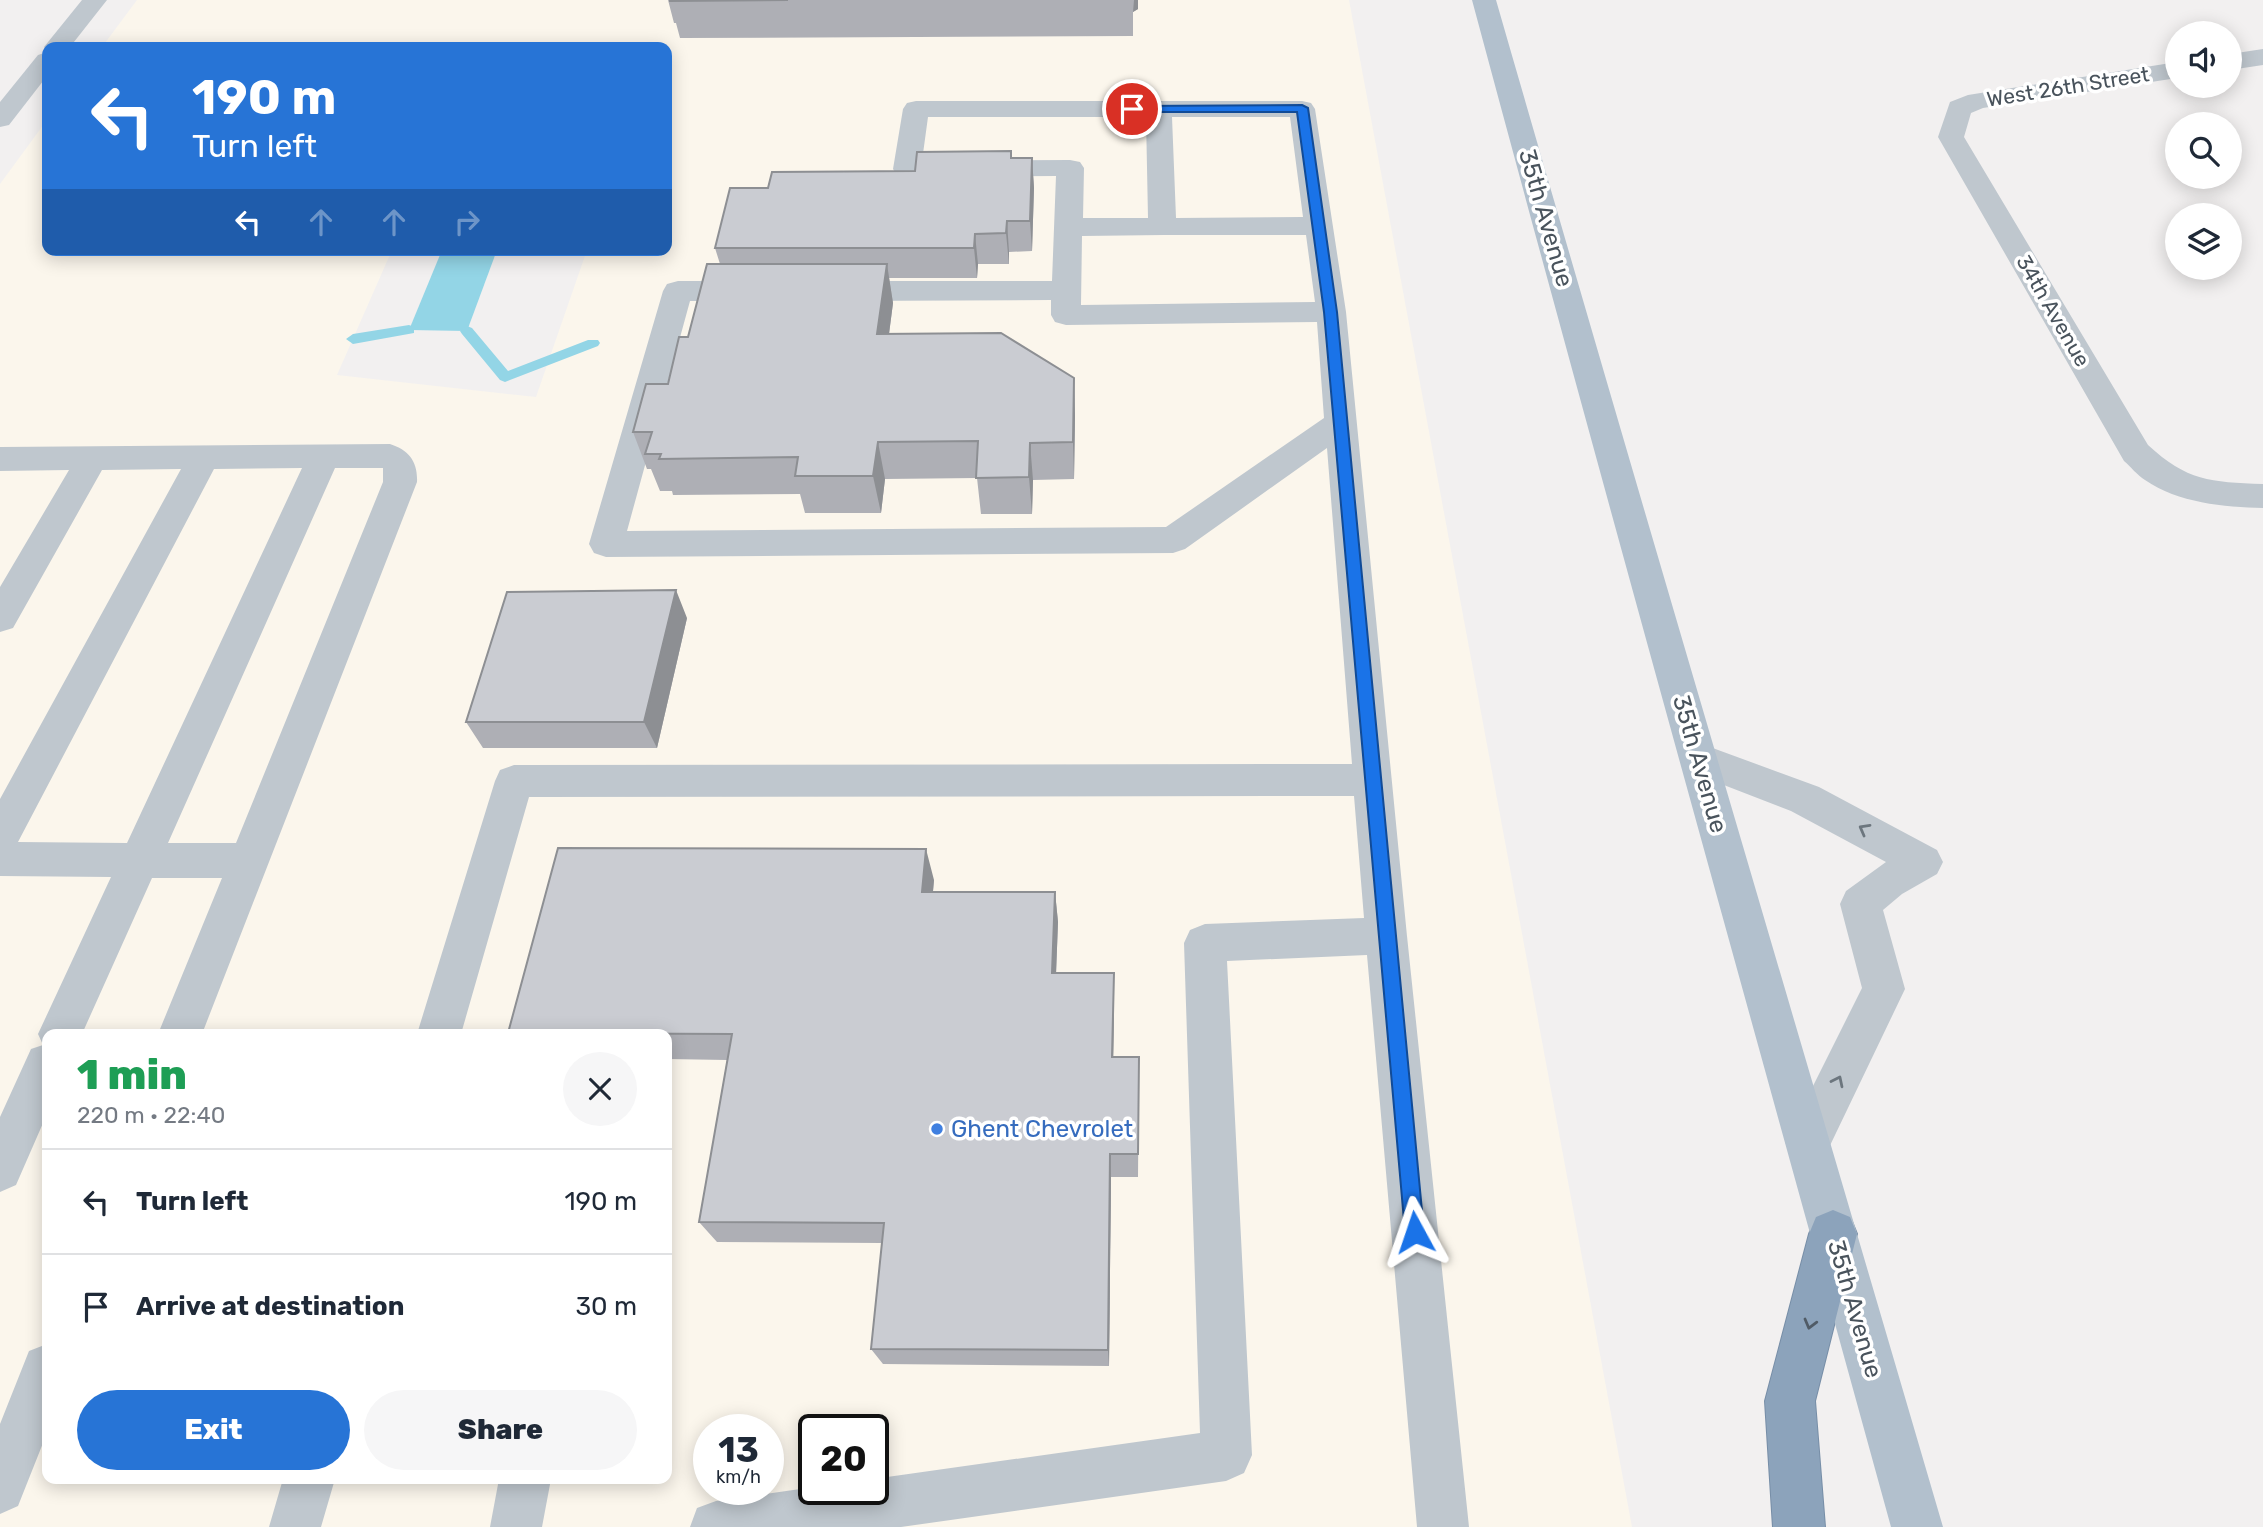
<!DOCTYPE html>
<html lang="en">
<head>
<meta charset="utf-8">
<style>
  :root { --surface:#fff; --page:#f6f6f7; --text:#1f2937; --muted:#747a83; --line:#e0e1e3; --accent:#2774d6 }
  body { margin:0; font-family:Rubik,sans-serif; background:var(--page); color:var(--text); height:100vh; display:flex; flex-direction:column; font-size:26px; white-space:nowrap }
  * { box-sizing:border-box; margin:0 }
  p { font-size:23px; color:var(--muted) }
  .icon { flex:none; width:38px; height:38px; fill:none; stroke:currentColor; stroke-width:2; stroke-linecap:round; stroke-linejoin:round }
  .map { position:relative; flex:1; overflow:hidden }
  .sheet { position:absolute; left:42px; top:1029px; width:630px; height:455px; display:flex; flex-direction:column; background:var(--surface); border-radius:14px; box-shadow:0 4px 18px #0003 }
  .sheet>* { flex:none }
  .top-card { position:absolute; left:42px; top:42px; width:630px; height:214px; border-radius:14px; box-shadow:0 4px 18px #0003; background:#2774d6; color:#fff; overflow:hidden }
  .fabs { position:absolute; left:2165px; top:21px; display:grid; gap:14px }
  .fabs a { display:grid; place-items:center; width:77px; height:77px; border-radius:50%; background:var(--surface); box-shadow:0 4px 18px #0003; font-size:35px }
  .speed { position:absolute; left:693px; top:1414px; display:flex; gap:14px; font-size:35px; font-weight:700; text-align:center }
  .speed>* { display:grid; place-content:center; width:91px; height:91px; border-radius:50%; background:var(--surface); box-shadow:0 4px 18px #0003; line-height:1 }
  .speed small { font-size:18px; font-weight:400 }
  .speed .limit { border:4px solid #111; border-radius:10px; background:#fff; color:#111 }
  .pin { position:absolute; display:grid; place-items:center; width:60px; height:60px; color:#fff; margin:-30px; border:4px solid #fff; border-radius:50%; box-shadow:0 2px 7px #0007 }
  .me { position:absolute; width:77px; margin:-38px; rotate:355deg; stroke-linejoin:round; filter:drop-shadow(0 0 5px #0008) }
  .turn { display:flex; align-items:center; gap:24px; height:147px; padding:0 35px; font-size:32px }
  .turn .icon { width:91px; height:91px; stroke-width:2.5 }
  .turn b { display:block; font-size:49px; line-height:60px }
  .lanes { display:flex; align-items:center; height:66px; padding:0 35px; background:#0003; justify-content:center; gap:35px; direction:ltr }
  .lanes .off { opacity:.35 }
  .round { display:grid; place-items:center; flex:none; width:74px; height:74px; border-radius:37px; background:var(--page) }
  .overview { display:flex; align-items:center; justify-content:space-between; height:119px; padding:0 35px }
  h1 { font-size:42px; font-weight:800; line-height:52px; color:#1e9e55 }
  .primary-button { display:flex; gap:14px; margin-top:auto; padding:14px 35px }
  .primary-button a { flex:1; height:80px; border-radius:42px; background:var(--accent); color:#fff; font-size:28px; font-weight:800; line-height:80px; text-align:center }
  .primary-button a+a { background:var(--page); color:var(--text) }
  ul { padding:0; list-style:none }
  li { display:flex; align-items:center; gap:21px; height:105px; padding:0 35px; border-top:2px solid var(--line) }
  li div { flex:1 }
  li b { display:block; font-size:26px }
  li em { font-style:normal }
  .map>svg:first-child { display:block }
  .commercial { fill:#fbf6ec; fill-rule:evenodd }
  .water { fill:#93d5e6 }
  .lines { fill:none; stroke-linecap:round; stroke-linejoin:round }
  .stream { fill:#93d5e6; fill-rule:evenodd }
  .highway-casing { stroke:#778ea7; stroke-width:2 }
  .minor { fill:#bfc7ce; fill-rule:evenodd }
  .major { fill:#b2c0cd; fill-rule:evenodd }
  .highway { fill:#8ca3bb; fill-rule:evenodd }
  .wall { fill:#aeafb5 }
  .shaded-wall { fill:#8d8f93 }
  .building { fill:#caccd2; stroke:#8d8f93; stroke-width:2 }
  .oneway { stroke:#6c767e }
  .oneway2 { stroke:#505b66 }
  .route { fill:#1a73e8; stroke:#114b97; stroke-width:2 }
  .shop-dot { fill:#3f7fe0; stroke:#fff; stroke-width:2.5 }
  .labels { text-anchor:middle; stroke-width:7; stroke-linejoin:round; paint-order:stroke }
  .far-street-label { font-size:21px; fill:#49535c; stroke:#fff }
  .street-label { font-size:24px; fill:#49535c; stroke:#fff }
  .shop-label { font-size:24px; fill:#366cbe; stroke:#fff; text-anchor:start }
</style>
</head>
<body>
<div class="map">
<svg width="2263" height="1527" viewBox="0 0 2263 1527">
  <rect width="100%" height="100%" fill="#f2f0f0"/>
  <path class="commercial" d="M137 0H1349L1632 1527H0V184L47 120V250H392L337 375 536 397 587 250H667V47H102ZM47 1034H667V1479H47ZM709 1430H768V1489H709ZM814 1430H873V1489H814Z"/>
  <path class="water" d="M442 250H497L467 331 409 330Z"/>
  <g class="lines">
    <path class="stream" d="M409 325 414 327V333L353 344 346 339 353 334Z
      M467 326 472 328 508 371 588 340H598L600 343 598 346 505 382 500 380 462 334 460 331Z"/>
    <defs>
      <path id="highway" d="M1833 1210 1850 1217 1857 1234 1815 1401 1825 1527H1773L1765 1401 1809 1234 1816 1217Z"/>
    </defs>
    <use href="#highway" class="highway-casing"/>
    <path class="minor" d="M82 0H107L70 47H47V51L44 47Z
      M2263 49V65L2230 70V54Z
      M47 52V76L9 125 0 127V102L38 55Z
      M2177 62V78L1983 108 1971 113 1964 137 2148 445C2187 481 2210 482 2263 484V508C2224 507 2178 503 2145 480 2137 475 2131 467 2124 461L1938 137 1950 102 1968 95Z
      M916 101H1302L1311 103 1315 109 1346 312 1407 936 1469 1527H1417L1367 955 1227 961 1252 1455 1244 1473 1226 1481 901 1527H690L697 1508 716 1501 814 1487V1489H873V1479L1200 1433 1184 943 1190 930 1205 924 1364 918 1354 796 529 797 461 1034H417L495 781 500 770 514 765 1352 764 1327 448 1185 549 1173 553 606 557 594 553 589 544 663 291 667 284 678 281H754L765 284 769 291 765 298 754 301H690L627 531 1166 527 1324 418 1317 322 1066 325 1055 322 1051 315V300L838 301 827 298 823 291 827 284 838 281H1052L1056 176 907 177 897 175 893 169 903 109 907 103ZM928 117H1146L1148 218H1083L1084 168 1080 162 1070 160 922 161ZM1172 117H1290L1303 217 1176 218ZM1164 235H1306L1315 302 1081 305 1082 236Z
      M390 444C409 450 418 462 417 482L202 1034H158L222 878H152L82 1034H47V1114L16 1185 0 1192V1117L31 1049 43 1045 38 1034 111 877 0 876V799L181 469 102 470 13 628 0 632V587L69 470 0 471V447ZM302 468 127 843 18 842 214 469ZM335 468H383V482L236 843H168Z
      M1699 743 1819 787 1937 850 1943 862 1937 874 1902 894 1883 910 1905 989 1824 1158 1808 1164 1792 1158 1785 1142 1862 988 1840 904 1846 891 1886 862 1791 811 1685 770 1680 759 1685 748Z
      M47 1344V1433L18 1506 0 1514V1424L29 1351Z
      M283 1479H335L321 1527H269Z
      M499 1479H551L542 1527H490Z"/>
    <path class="major" d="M1472 0H1496C1643 510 1794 1018 1943 1527H1891C1751 1018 1609 510 1472 0Z"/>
    <use href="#highway" class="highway"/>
  </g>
  <path class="wall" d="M668 0H1138V9L1133 12V36L680 38 676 23H674Z
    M1011 151V158H1032L1034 188 1032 251 1009 252V264H978L977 278H889L893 303 889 334 1074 378 1075 416 1074 479 1033 480 1032 514H981L977 478 885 479 881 513H805L800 494 673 495 672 491H660L651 469H647L633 432 668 384 720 264 715 248 768 188 915 171Z
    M687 618 657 748H483L466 722Z
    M934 880 933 892H1055L1058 922 1056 973 1114 1001 1113 1057H1139L1138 1177H1111L1109 1366 883 1364 871 1349 882 1243 717 1242 699 1222 727 1060 667 1059V1034H510L508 1033Z"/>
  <path class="shaded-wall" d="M1134 0H1138V9L1133 12Z
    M1032 158 1034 188 1032 251 1030 221Z
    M1007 221 1009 252V264L1006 233Z
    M975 234 978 264 977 278 974 248Z
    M887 264 893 303 884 372 877 334Z
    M1074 378 1075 416 1074 479 1073 442Z
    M878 442 885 479 881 513 873 476Z
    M1030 443 1033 480 1032 514 1029 477Z
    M676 590 687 618 657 748 644 722Z
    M926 849 934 880 930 922 922 892Z
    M1055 892 1058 922 1055 1001 1052 973Z
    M1114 973V1001L1113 1082 1112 1057Z
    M1110 1154 1111 1177 1109 1366 1108 1350Z"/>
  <path class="building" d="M670 0H788L670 1Z
    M1011 151V158H1032L1030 221H1007L1006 233 975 234 974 248H715L730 188H768L772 172 915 171 917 152Z
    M707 264H887L877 334 1001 333 1074 378 1073 442 1030 443 1029 477 976 478 978 441 878 442 873 476H795L798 457 659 459 661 454H645L652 432H633L646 384H668L679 337H688Z
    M676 590 644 722H466L507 592Z
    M558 848 926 849 922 892H1055L1052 973H1114L1112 1057H1139L1138 1154H1110L1108 1350 871 1349 884 1223 699 1222 732 1034 508 1033Z"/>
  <defs><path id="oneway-chevron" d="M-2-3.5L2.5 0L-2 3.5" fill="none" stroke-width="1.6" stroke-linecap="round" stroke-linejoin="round" transform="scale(1.75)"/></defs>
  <g class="oneway">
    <use href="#oneway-chevron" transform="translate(1864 829) rotate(-151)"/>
    <use href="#oneway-chevron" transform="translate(1838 1081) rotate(-64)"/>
  </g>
  <use class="oneway2" href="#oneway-chevron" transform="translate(1810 1324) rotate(105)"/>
  <path class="route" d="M1302 105 1308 108 1337 312 1424 1232 1421 1239 1415 1241 1408 1239 1405 1232 1324 312 1297 112H1132L1127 109 1132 106Z"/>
  <circle class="shop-dot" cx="937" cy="1129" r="7"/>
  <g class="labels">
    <g class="far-street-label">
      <text transform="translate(2068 87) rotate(-9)" y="7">West 26th Street</text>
      <text transform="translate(2053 311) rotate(60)" y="7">34th Avenue</text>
    </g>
    <g class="street-label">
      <text transform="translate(1546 218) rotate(74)" y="8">35th Avenue</text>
      <text transform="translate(1700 764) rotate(74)" y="8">35th Avenue</text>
      <text transform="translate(1855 1309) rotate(74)" y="8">35th Avenue</text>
    </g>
    <g class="shop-label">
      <text x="951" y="1137">Ghent Chevrolet</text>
    </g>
  </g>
</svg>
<div class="fabs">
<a><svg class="icon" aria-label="sound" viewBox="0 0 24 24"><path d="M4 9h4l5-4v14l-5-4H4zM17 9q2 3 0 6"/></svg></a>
<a><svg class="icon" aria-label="search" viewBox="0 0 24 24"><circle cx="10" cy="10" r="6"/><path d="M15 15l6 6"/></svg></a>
<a><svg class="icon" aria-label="layers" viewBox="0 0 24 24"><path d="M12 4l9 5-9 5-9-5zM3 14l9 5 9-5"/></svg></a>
</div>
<div class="speed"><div>13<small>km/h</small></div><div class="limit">20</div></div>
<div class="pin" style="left:1132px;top:109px;background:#d93025"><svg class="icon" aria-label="arrive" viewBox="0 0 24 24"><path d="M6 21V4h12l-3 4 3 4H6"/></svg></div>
<svg class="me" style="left:1415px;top:1232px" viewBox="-20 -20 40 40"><path d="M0-17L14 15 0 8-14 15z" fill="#1a73e8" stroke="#fff" stroke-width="4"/></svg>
<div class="top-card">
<div class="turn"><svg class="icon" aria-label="left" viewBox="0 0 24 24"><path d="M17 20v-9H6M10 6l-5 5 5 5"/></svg><div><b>190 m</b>Turn left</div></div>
<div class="lanes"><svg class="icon" aria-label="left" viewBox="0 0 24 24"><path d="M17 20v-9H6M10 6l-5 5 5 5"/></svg><svg class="icon off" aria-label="ahead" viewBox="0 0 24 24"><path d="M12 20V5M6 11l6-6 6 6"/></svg><svg class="icon off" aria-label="ahead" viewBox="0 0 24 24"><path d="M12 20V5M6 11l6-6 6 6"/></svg><svg class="icon off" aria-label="right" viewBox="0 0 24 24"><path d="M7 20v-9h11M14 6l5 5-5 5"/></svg></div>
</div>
<section class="sheet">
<div class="overview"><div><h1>1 min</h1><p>220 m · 22:40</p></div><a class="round"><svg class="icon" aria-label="close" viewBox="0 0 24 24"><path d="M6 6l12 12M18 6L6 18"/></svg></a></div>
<ul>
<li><svg class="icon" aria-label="left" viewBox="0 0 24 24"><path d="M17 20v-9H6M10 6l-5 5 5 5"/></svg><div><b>Turn left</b></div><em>190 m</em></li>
<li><svg class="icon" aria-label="arrive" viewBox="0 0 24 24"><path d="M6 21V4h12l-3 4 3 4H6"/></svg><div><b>Arrive at destination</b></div><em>30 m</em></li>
</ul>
<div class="primary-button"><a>Exit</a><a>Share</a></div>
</section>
</div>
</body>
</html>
